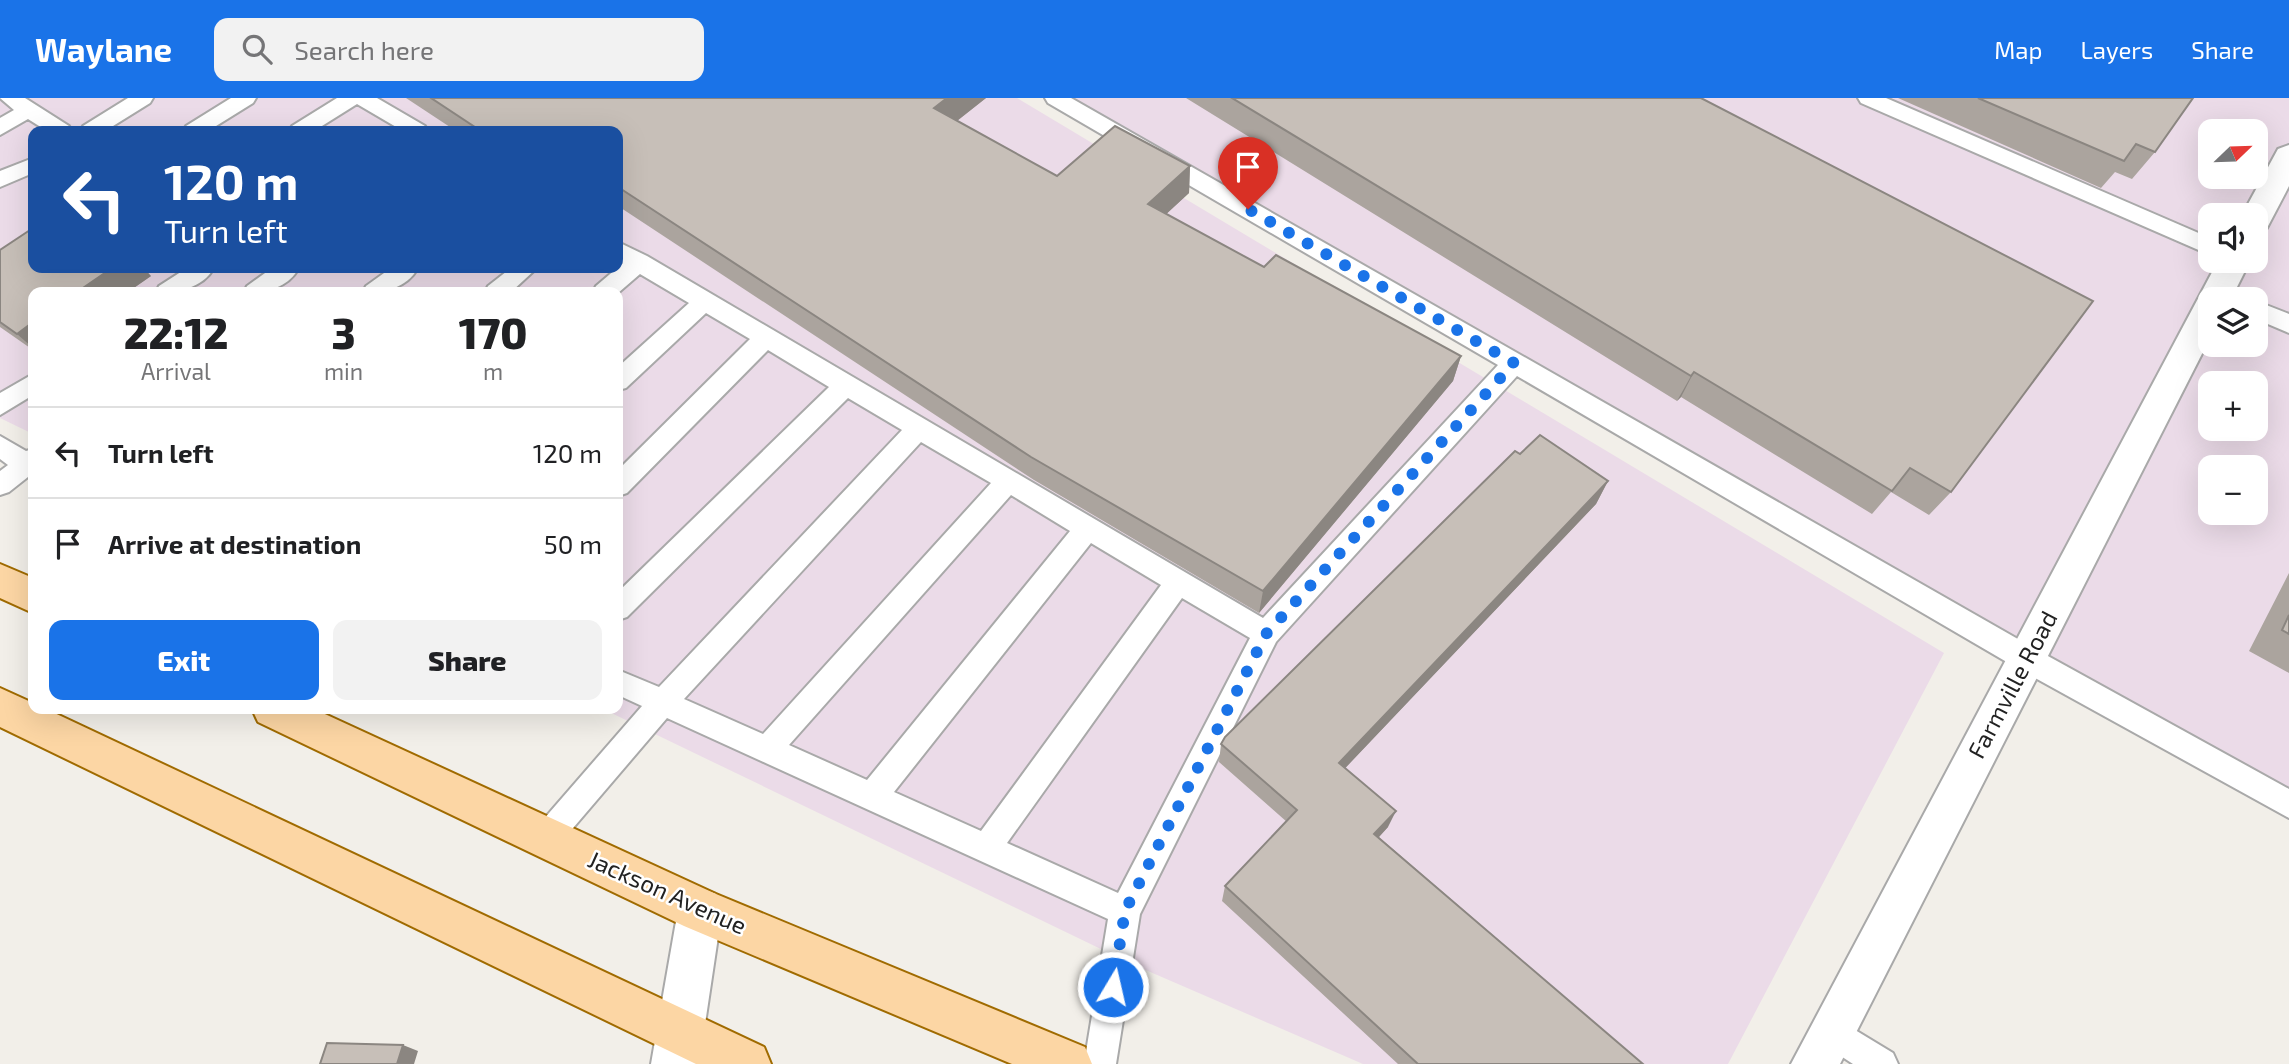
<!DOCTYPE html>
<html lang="en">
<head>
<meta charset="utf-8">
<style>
  :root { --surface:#fff; --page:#f2f2f2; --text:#202124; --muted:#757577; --line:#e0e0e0; --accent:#1a73e8 }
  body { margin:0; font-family:"Exo 2",sans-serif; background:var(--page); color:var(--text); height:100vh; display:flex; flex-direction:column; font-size:26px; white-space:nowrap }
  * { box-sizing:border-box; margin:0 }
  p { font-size:23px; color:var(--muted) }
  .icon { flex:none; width:38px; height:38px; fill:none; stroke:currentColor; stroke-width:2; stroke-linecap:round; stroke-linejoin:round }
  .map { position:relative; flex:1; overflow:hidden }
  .side { position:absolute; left:28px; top:189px; width:595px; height:427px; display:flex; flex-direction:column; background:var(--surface); border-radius:14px; box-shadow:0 7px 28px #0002 }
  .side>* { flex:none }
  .guide { position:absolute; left:28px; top:28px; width:595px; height:147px; border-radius:14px; box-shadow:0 7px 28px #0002; background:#1a4fa0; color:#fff; overflow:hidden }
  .needle { width:46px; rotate:67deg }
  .controls { position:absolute; left:2198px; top:21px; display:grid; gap:14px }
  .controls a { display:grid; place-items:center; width:70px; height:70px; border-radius:14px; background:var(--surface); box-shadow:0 7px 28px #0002; font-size:35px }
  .pin { position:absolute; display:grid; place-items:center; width:60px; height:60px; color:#fff; margin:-72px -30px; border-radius:50% 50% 50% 0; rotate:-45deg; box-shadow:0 0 7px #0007 }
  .pin .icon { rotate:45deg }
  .me { position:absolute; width:77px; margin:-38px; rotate:9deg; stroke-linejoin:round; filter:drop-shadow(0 0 5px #0008) }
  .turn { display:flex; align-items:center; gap:24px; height:147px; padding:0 21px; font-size:32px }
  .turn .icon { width:91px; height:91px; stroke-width:2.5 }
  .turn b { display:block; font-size:49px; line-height:60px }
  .eta { display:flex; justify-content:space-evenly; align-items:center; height:119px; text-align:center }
  .eta b { font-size:42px; font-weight:800; line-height:49px }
  .cta { display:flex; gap:14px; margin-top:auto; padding:14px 21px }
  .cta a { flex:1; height:80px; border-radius:14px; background:var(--accent); color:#fff; font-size:28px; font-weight:800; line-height:80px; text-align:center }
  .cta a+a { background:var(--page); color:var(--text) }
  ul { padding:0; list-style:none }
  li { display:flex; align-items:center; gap:21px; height:91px; padding:0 21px; border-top:2px solid var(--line) }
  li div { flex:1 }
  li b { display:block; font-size:26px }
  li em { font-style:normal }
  header { display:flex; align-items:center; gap:42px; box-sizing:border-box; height:98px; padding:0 35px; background:var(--accent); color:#fff }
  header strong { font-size:33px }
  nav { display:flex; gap:38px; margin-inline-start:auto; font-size:24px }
  .search { width:490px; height:63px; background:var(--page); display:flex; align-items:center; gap:18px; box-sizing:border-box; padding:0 24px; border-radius:14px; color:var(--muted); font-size:26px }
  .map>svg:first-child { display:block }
  .industrial { fill:#ebdbe8; fill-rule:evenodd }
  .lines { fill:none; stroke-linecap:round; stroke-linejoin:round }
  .lane-casing { stroke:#a9a9a9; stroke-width:4 }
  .street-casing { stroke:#a9a9a9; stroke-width:4 }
  .primary-casing { stroke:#a06b00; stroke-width:4 }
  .lane { fill:#fff; fill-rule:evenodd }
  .street { fill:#fff; fill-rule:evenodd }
  .primary { fill:#fcd6a4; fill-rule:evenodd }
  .wall { fill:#aba49e }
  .shaded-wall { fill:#8b8681 }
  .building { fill:#c7bfb8; stroke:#8b8681; stroke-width:2 }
  .route { stroke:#1a73e8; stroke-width:12; stroke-dasharray:0 21.6 }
  .labels { text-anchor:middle; stroke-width:5; stroke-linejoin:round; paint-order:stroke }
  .street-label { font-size:24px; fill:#222; stroke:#fff }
</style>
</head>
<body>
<header>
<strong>Waylane</strong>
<div class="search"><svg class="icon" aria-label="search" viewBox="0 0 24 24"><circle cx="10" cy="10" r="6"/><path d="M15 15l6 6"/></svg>Search here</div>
<nav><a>Map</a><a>Layers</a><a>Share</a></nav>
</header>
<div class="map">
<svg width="2289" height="966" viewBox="0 0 2289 966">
  <rect width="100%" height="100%" fill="#f2efe9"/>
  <path class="industrial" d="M0 0H1017L1944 555 1728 966H1363L1134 867 603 611H618V194H33V336L0 320ZM33 33H618V170H33Z
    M1060 0H2289V722ZM2210 33H2256V79H2210ZM2210 117H2256V163H2210ZM2210 201H2256V247H2210ZM2210 285H2256V331H2210ZM2210 369H2256V415H2210Z"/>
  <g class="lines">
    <defs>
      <path id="lane" d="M0 0H25L69 28 72 33H47L28 21 0 37V20L14 12Z
        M128 0H153L150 5 105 33H80L83 28Z
        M231 0H256L253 5 208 33H183L186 28Z
        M337 0H377L425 28 428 33H403L357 6 314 33H289L292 28Z
        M1045 0H1071L2037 552 2289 691V720L2017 570 1517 278 1276 544 1140 816 1116 966H1084L1108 821 667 620 556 750 546 754 536 750 531 740 536 730 642 608 618 597V572L659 589 902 332 848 300 627 519 618 522V494L829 289 768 252 627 395 618 398V372L750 241 706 215 626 290 618 292V269L689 205 640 176 618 195 593 194 596 188 623 165 618 162V144L647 158 1263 520 1498 267 1048 5ZM921 344 991 385 763 636 684 601ZM1011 397 1070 433 867 682 789 647ZM1091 445 1161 487 981 733 894 694ZM1182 500 1250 540 1118 795 1007 745Z
        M1858 0H1886L2210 140V157L1861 5Z
        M33 60V75L0 89V73Z
        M187 170H214C202 191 178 194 156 194L159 188Z
        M272 170H299C287 191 266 194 244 194L247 188Z
        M391 170H418C406 191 385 194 363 194L366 188Z
        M511 170H537L511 194H485L488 188Z
        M2256 203 2289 216V235L2256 221Z
        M33 276V297L0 317V295Z
        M0 338 26 353 33 351V375L9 394 0 397V373L8 367 0 361Z
        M1832 918 1893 955 1898 966H1853L1821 945 1816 934 1821 923Z"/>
      <path id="street" d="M2289 47V88L2267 130 2256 133V117H2242L2278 51Z
        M2218 163H2250L2231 201H2210V240L1840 966H1791Z
        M700 790 716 796 722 812 699 966H651L678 812 684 796Z"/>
      <path id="primary" d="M0 466 33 480V515L0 500Z
        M0 590 33 605V611H46L764 949 771 966H696L0 629Z
        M252 611H314L716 796 1085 949 1092 966H1012L684 828 258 624Z"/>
    </defs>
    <use href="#lane" class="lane-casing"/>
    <use href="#street" class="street-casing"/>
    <use href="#primary" class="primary-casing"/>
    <use href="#lane" class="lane"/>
    <use href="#street" class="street"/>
    <use href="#primary" class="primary"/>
  </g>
  <path class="wall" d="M406 0H986L957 23 1057 78 1190 68 1189 95 1166 116 1264 169 1461 258 1453 283 1259 515 1034 382 618 108V33H456Z
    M1186 0H1701L1951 394 1929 417 1891 394 1872 416 1681 299 1677 303Z
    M1898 0H2193L2155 54 2132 81 2115 74 2101 90Z
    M0 152 151 178 128 194H33V252L0 229Z
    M1520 356 1608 383 1596 406 1345 670 1388 729 1379 739 1643 966H1398L1222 803 1225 788 1287 724 1219 664 1221 646Z
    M2289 475V575L2249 553Z"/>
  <path class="shaded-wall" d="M947 0H986L939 37 934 10Z
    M1190 68 1189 95 1148 133V106Z
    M112 170H144L151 178 128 194H77Z
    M33 224V250L17 236Z
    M1461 258 1453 283 1259 515 1263 493Z
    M1694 274 1681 299 1677 303 1691 278Z
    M1608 383 1596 406 1333 683 1339 665Z
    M1396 713 1388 729 1367 752 1374 736Z
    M403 947 418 953 414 966H397Z"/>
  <path class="building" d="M431 0H947L934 10 1057 78 1115 28 1190 68 1148 106 1264 169 1276 157 1461 258 1263 493 1031 359 618 89V33H481Z
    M1232 0H1701L2093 203 1951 394 1910 370 1892 393 1694 274 1691 278Z
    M1978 0H2193L2155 54 2136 46 2124 63Z
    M33 130V170H112L77 194H33V224L17 236 0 224V152Z
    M1540 337 1608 383 1339 665 1396 713 1374 736 1643 966H1418L1225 788 1297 712 1221 646 1225 639 1515 353 1520 356Z
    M2289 517V536L2282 532Z
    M327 945 403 947 397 966H320Z"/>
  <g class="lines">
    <path class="route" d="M1113 889 1125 813 1266 536 1514 265 1248 111"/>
  </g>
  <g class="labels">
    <g class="street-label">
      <text transform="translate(2013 587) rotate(-62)" y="8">Farmville Road</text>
      <text transform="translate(667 795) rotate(24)" y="8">Jackson Avenue</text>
    </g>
  </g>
</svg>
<div class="controls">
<a><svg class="needle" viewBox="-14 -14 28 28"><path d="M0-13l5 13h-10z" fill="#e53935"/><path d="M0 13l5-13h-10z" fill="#757577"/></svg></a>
<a><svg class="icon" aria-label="sound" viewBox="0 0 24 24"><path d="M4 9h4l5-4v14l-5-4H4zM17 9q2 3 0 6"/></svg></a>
<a><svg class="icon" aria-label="layers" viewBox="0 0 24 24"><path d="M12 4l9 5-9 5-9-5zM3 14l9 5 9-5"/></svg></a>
<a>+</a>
<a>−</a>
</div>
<div class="pin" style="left:1248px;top:111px;background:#d93025"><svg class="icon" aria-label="arrive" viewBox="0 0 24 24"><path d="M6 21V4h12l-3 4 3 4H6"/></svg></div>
<svg class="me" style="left:1113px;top:889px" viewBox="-20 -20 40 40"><circle r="17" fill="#1a73e8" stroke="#fff" stroke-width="3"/><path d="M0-11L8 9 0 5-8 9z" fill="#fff"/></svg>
<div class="guide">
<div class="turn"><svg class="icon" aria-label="left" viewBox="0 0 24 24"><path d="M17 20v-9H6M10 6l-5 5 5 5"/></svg><div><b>120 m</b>Turn left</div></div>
</div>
<section class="side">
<div class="eta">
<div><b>22:12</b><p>Arrival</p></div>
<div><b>3</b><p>min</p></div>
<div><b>170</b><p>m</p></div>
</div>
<ul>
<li><svg class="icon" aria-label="left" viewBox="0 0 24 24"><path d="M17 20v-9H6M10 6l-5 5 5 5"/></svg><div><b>Turn left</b></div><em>120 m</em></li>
<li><svg class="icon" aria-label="arrive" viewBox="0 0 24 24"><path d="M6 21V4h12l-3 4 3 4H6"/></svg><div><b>Arrive at destination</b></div><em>50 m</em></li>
</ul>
<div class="cta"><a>Exit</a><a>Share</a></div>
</section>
</div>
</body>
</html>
